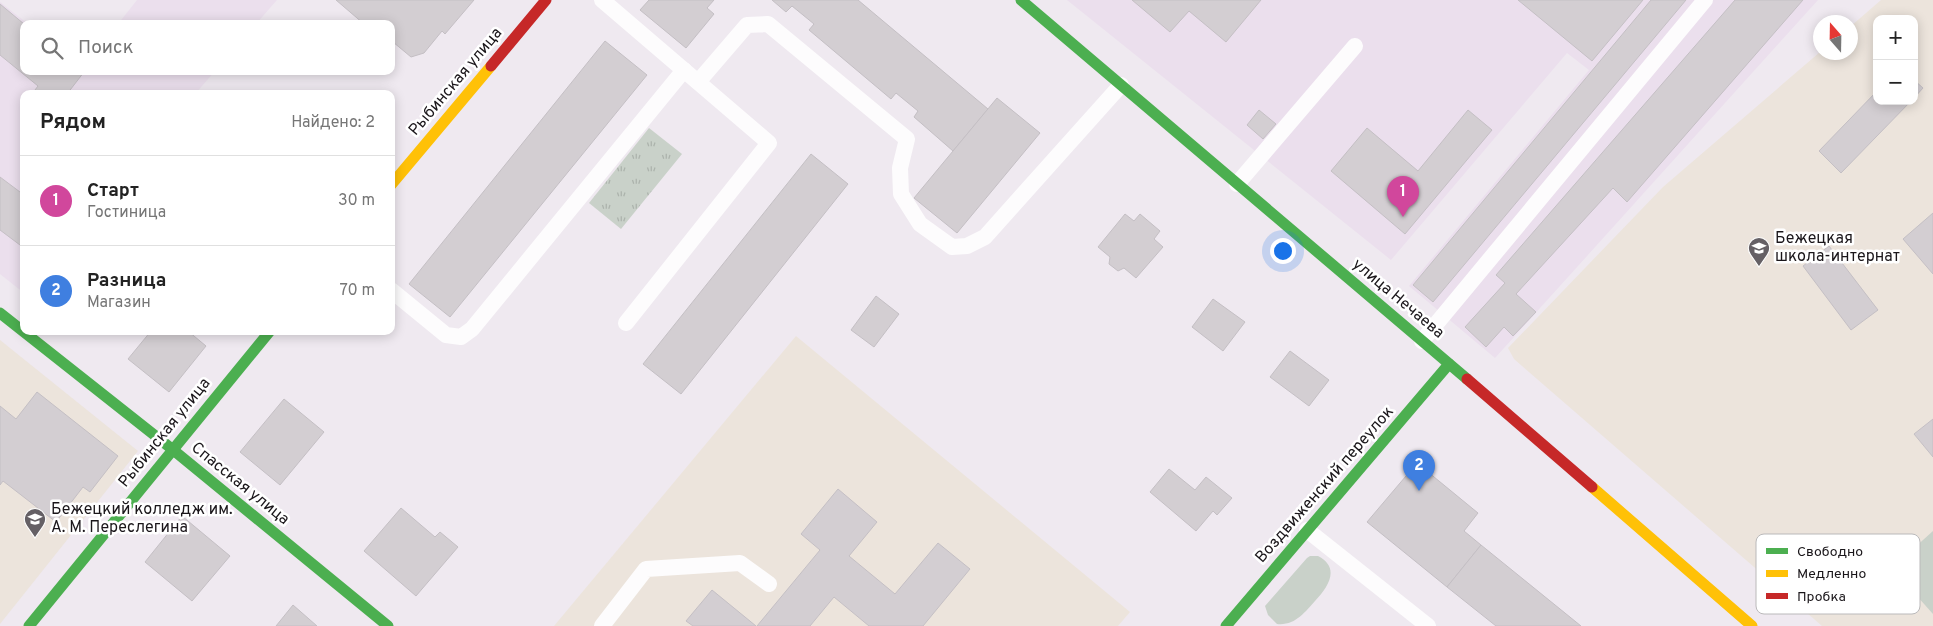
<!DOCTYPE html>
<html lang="ru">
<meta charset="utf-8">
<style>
:root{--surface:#fff;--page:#f2f2f2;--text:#222;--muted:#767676;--line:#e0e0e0;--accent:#656065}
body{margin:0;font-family:Overpass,sans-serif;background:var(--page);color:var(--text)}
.controls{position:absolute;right:15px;top:15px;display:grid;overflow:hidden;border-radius:10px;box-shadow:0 2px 12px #0003}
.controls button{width:45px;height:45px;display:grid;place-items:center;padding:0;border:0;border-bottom:1px solid var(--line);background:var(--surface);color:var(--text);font:25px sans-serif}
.compass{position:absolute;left:1813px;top:15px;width:45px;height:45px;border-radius:50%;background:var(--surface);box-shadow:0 2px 12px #0003;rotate:340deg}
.you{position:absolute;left:1282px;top:250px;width:18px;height:18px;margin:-12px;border:4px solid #fff;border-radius:50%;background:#1a73e8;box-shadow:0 0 0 8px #1a73e833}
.badge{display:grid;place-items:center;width:32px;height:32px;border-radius:50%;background:var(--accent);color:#fff;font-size:16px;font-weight:700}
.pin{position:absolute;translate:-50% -41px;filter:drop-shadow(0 1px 2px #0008)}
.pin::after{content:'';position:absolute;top:26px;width:18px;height:15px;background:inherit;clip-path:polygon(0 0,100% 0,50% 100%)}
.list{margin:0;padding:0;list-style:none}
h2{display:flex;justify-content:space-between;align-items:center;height:65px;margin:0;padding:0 20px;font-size:21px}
h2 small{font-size:16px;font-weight:400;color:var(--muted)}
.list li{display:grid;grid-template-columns:32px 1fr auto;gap:15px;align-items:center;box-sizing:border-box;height:90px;padding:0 20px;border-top:1px solid var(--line)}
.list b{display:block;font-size:19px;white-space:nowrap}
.list p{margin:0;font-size:16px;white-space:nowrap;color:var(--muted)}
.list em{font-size:16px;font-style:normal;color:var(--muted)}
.icon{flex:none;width:28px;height:28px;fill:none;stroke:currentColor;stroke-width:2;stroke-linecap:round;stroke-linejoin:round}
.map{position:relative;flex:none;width:1933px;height:626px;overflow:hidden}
.search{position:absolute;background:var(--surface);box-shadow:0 2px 12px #0003;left:20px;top:20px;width:375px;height:55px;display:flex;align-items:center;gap:12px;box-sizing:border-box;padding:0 18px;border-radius:10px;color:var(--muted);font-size:19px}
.panel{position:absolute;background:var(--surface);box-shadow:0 2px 12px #0003;left:20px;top:90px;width:375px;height:245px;border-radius:10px}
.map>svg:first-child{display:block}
.built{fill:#ebdfed}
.education{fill:#ece4dc;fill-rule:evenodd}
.green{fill:#c9d1c9}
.park{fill:url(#park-tufts)}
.building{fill:#d3ced2;stroke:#c4bfc4}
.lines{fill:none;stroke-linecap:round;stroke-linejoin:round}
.lane{stroke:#fdfcfd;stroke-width:16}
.fast{stroke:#4caf50;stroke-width:11}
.slow{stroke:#ffc107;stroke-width:11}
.jam{stroke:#c62828;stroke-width:11}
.labels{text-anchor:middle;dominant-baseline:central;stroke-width:5;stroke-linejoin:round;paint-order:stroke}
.street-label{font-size:16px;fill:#1a161a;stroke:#fff}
.poi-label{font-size:16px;fill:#1a161a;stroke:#fff;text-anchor:start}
.key{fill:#fff;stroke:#bab9ba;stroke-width:1}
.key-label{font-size:14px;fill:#1a161a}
</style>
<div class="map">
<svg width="1933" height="626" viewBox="0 0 1933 626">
<defs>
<pattern id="park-tufts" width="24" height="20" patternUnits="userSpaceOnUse" patternTransform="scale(1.25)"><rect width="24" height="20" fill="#c9d1c9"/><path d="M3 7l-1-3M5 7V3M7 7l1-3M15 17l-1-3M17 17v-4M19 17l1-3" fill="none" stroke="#acb3ac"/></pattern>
</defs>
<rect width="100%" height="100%" fill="#efe9f0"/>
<!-- built -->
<g class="built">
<path d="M137 0H277L256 24H118Z"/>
<path d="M1067 0H1818L1495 358 1409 286 1589 70 1567 53 1391 260Z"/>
<path d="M0 2 28 24H24V71H215L195 94H24V293L0 274Z"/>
</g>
<!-- education -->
<g class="education">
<path d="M1881 0H1933V626H1822L1514 359 1508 348 1663 187 1820 52H1850L1851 26ZM1877 19H1914V101H1877Z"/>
<path d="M796 336 1130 612 1118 626H554Z"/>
<path d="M0 340 138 451 0 624Z"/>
</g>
<!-- green -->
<g class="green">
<path d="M1933 531V614L1892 568Z"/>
<path d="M1310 556H1318C1341 568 1328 587 1315 601 1305 612 1295 626 1277 624L1268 615 1265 606 1307 558Z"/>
</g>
<!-- park -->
<path class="park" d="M649 128 682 154 621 229 589 203Z"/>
<!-- building -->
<g class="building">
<path d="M336 0H474L445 34 442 31 424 53 411 57 393 42 391 43V24H364Z"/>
<path d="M649 0H714L707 8 714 14 686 48 640 10Z"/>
<path d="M772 0H858L988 109 953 151 914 117 918 111 896 93 891 99 809 30 814 24 792 6 786 12Z"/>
<path d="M1132 0H1261L1226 42 1189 11 1170 32Z"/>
<path d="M1518 0H1643L1592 61Z"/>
<path d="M1651 0H1686L1433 302 1413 285Z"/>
<path d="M1735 0H1803L1627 202 1613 188 1516 294 1536 312 1513 336 1504 327 1486 347 1465 327 1505 283 1496 275Z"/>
<path d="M0 4 24 24V71L84 72 67 94H32L38 86 0 55Z"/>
<path d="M605 41 647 75 450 317 409 284Z"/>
<path d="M1914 80 1923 88 1914 98Z"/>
<path d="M1877 91V101H1911L1841 173 1819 151Z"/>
<path d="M997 98 1040 133 957 233 914 198Z"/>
<path d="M1259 110 1276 124 1263 139 1247 125Z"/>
<path d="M1468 110 1492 130 1405 234 1331 171 1367 128 1418 171Z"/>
<path d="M811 154 848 184 681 394 643 364Z"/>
<path d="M0 177 24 195V248L0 230Z"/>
<path d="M1933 213V274L1903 239Z"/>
<path d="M1125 214 1134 221 1140 214 1160 231 1154 239 1163 247 1136 278 1124 268 1118 271 1109 264 1110 257 1098 247Z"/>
<path d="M1829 246 1878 310 1851 330 1803 266Z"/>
<path d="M876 296 899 314 874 347 851 330Z"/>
<path d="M1213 299 1245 322 1223 351 1192 327Z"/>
<path d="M151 331H188L206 346 169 392 128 359Z"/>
<path d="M1290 351 1329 380 1309 406 1270 377Z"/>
<path d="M37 392 118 456 90 492 83 487 56 522 3 481 0 485V406L16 419Z"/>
<path d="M284 399 324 432 280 485 240 452Z"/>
<path d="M1933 419V457L1914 434Z"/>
<path d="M1417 463 1478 513 1464 531 1481 545 1447 587 1367 522Z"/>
<path d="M1169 469 1195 490 1206 477 1232 498 1217 515 1213 511 1196 531 1150 492Z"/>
<path d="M838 489 877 522 849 556 895 594 938 543 970 569 923 626H869L834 597 810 626H757L820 550 801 534Z"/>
<path d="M401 508 435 537 440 532 458 547 416 596 364 551Z"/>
<path d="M182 516 230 556 192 601 145 562Z"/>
<path d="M1481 545 1581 626H1496L1447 587Z"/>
<path d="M712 590 756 626H693L686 621Z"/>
<path d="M293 605 317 626H276Z"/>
</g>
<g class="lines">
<!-- lane -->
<g class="lane">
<path d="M602 0 769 143 626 323"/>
<path d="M698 82 747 25 768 24 907 139 900 168 901 194 920 224 952 247 967 246 985 237 1121 85"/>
<path d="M1237 184 1355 46"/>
<path d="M391 290 446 335 461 337 472 329 684 70"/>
<path d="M1422 341 1705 0"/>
<path d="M1307 530 1428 626"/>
<path d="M602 626 646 569 740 563 769 584"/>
</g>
<!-- fast -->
<g class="fast">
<path d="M1021 0 1467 379"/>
<path d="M0 313 172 449 388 626"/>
<path d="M29 626 270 331"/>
<path d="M1226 626 1449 364"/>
</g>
<!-- slow -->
<g class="slow">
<path d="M391 185 491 66"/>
<path d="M1592 487 1752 626"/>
</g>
<!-- jam -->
<g class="jam">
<path d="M491 66 546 0"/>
<path d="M1467 379 1592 487"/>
</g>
</g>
<!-- icons -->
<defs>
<g id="school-pin" transform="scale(1.125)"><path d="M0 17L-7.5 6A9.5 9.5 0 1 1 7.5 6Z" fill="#656065" stroke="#fff"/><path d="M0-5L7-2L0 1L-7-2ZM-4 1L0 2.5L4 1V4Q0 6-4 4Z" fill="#fff"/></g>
<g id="university-pin" transform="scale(1.125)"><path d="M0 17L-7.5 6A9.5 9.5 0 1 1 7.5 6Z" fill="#656065" stroke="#fff"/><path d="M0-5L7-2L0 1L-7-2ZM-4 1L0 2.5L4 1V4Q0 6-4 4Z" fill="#fff"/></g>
</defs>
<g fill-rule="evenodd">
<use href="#school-pin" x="1759" y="248"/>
<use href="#university-pin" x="35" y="519"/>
</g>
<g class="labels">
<!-- street labels -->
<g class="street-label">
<text transform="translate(456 82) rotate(-50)">Рыбинская улица</text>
<text transform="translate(1398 299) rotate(40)">улица Нечаева</text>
<text transform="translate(165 433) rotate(-51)">Рыбинская улица</text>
<text transform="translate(240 484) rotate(39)">Спасская улица</text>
<text transform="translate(1325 485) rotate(-49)">Воздвиженский переулок</text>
</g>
<!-- poi labels -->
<g class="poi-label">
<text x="1775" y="239">Бежецкая<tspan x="1775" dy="18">школа-интернат</tspan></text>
<text x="51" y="510">Бежецкий колледж им.<tspan x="51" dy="18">А. М. Переслегина</tspan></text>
</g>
</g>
<!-- legend -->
<rect x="1756" y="534" width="164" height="80" rx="8" class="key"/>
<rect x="1766" y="548" width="22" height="6" fill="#4caf50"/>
<rect x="1766" y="570" width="22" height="7" fill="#ffc107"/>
<rect x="1766" y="593" width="22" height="6" fill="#c62828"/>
<g class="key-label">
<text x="1797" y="556">Свободно</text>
<text x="1797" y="578">Медленно</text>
<text x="1797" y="601">Пробка</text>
</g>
</svg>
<div class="controls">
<button>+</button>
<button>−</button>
</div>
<svg class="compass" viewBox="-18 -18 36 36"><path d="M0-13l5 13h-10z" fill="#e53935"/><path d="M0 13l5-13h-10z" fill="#767676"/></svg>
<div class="you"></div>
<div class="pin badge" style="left:1403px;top:217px;background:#d1479c">1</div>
<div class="pin badge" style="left:1419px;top:491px;background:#3f7fe0">2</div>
<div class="search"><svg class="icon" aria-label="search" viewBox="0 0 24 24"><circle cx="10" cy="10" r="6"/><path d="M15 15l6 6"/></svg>Поиск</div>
<section class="panel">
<h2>Рядом<small>Найдено: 2</small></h2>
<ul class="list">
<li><span class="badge" style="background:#d1479c">1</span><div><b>Старт</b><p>Гостиница</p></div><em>30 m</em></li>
<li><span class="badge" style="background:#3f7fe0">2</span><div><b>Разница</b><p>Магазин</p></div><em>70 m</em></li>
</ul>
</section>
</div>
